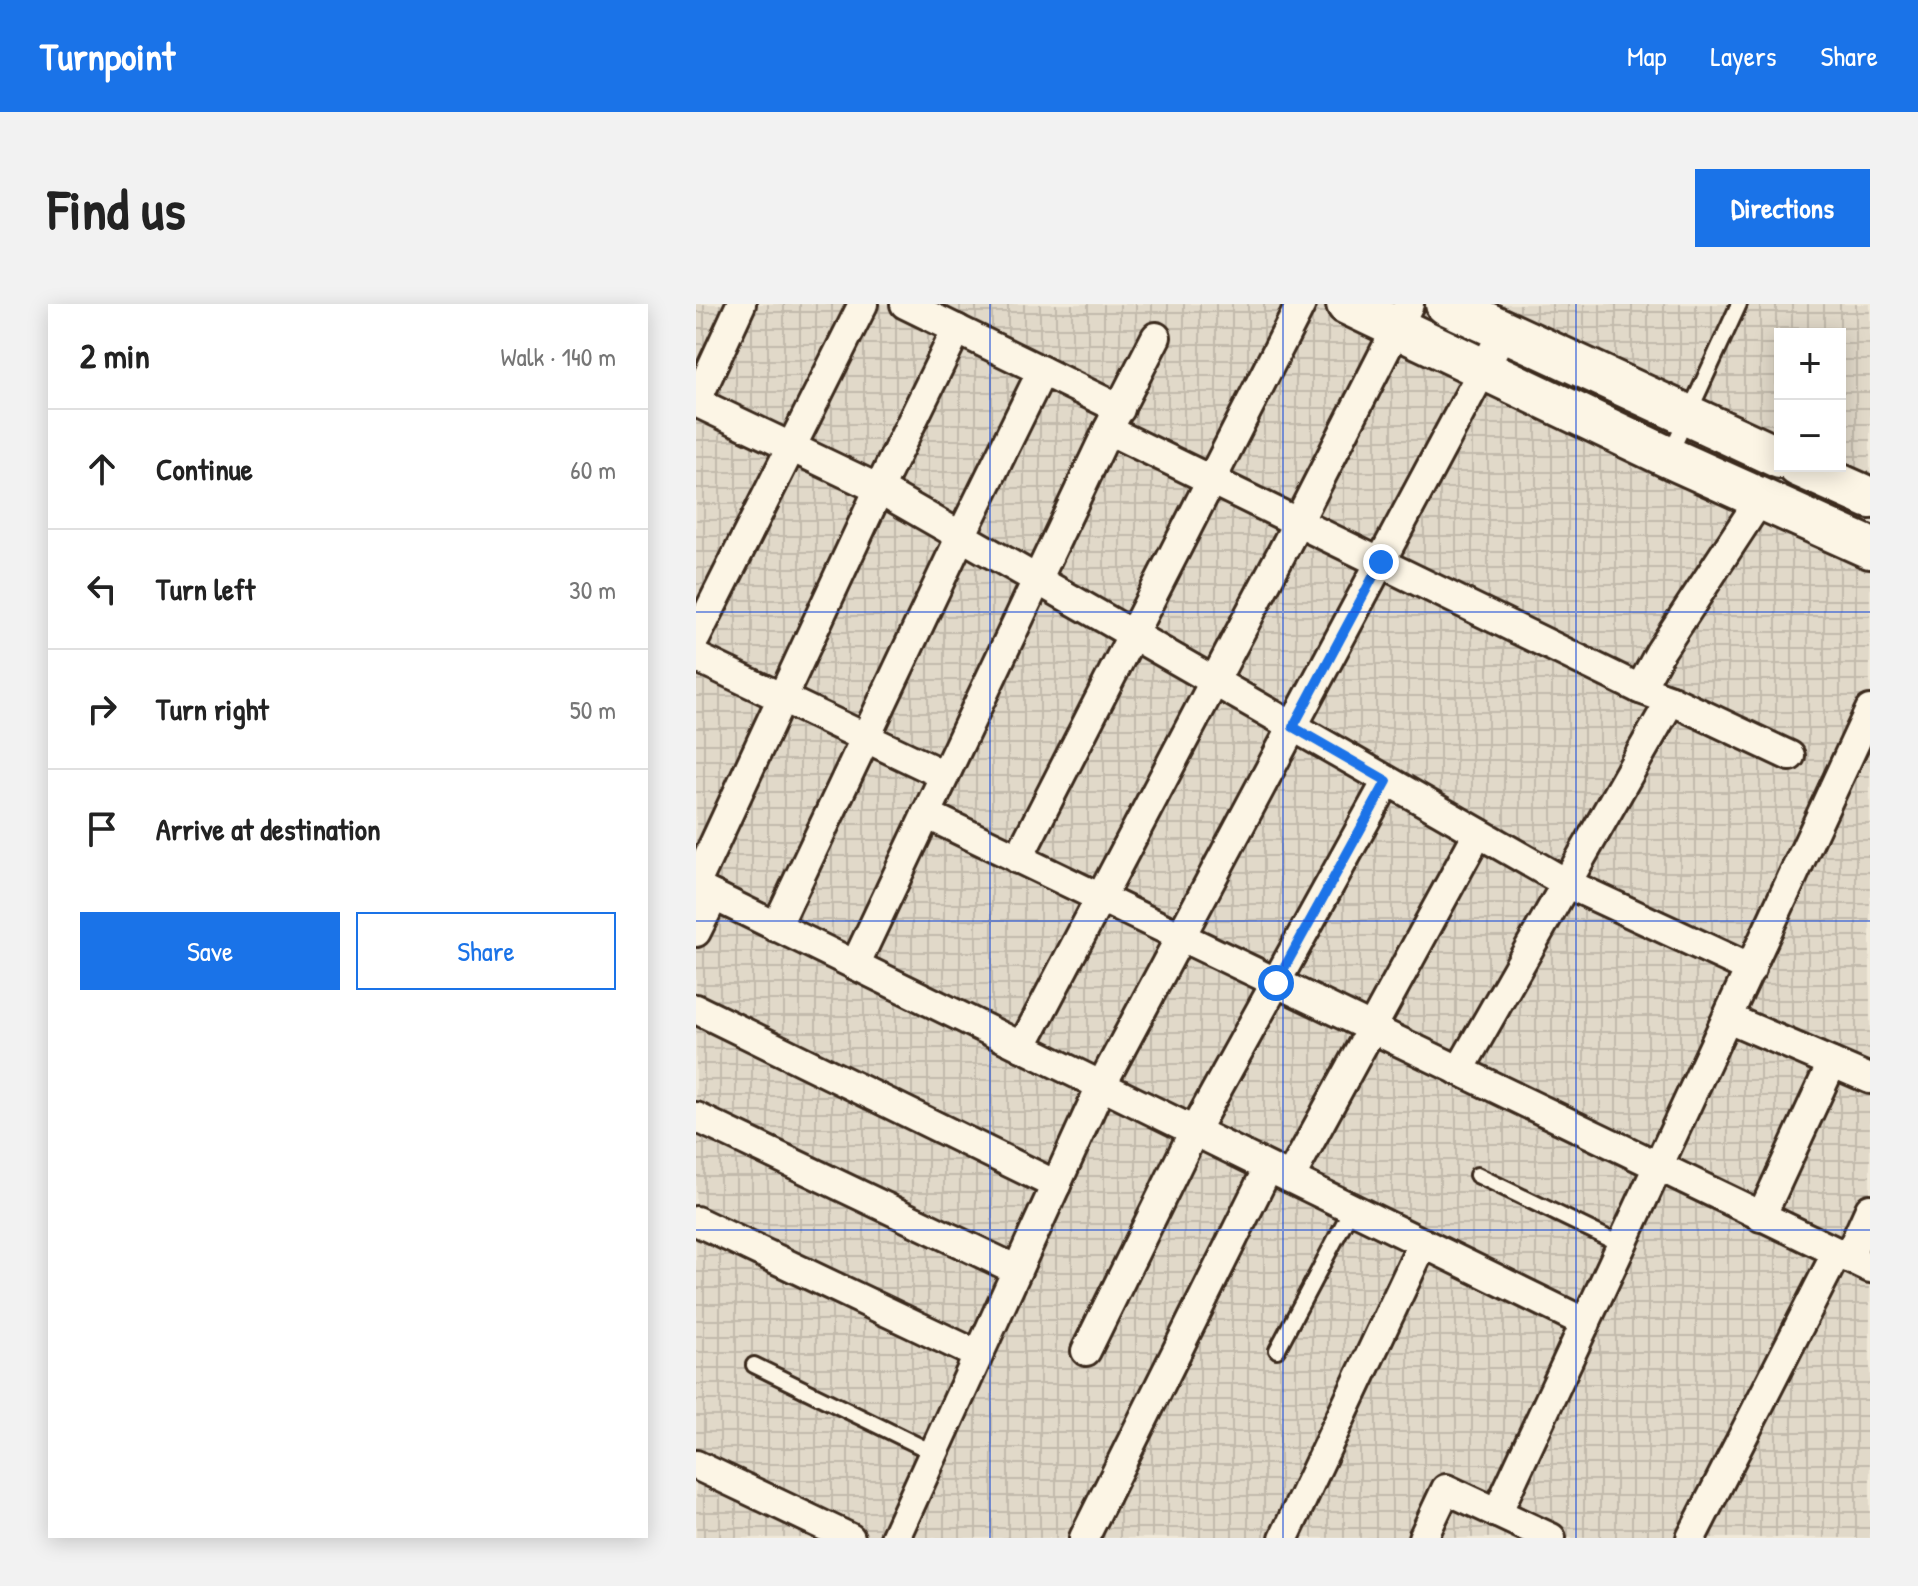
<!DOCTYPE html>
<meta charset="utf-8">
<style>
:root{--surface:#fff;--page:#f2f2f2;--text:#222;--muted:#767676;--line:#e0e0e0;--accent:#1a73e8}
body{margin:0;font-family:"Patrick Hand",sans-serif;background:var(--page);color:var(--text)}
.controls{position:absolute;right:24px;top:24px;display:grid;overflow:hidden;border-radius:0px;box-shadow:0 4px 20px #0003}
.controls button{width:72px;height:72px;display:grid;place-items:center;padding:0;border:0;border-bottom:2px solid var(--line);background:var(--surface);color:var(--text);font:40px sans-serif}
.stop{position:absolute;width:24px;height:24px;margin:-18px;border:6px solid #1a73e8;border-radius:50%;background:#fff}
.stop.end{background:#1a73e8;border-color:#fff;box-shadow:0 2px 8px #0008}
.list{margin:0;padding:0;list-style:none}
h2{display:flex;justify-content:space-between;align-items:center;height:104px;margin:0;padding:0 32px;font-size:34px}
h2 small{font-size:26px;font-weight:400;color:var(--muted)}
.list li{display:grid;grid-template-columns:52px 1fr auto;gap:24px;align-items:center;box-sizing:border-box;height:120px;padding:0 32px;border-top:2px solid var(--line)}
.list b{display:block;font-size:30px;white-space:nowrap}
.list em{font-size:26px;font-style:normal;color:var(--muted)}
.actions{display:flex;gap:16px;padding:24px 32px}
.actions a{flex:1;padding:18px 0;border:2px solid var(--accent);border-radius:0px;text-align:center;font-size:28px;color:var(--accent)}
.actions .main{background:var(--accent);color:#fff}
.icon{flex:none;width:44px;height:44px;fill:none;stroke:currentColor;stroke-width:2;stroke-linecap:round;stroke-linejoin:round}
.map{position:relative;flex:none;width:1174px;height:1234px;overflow:hidden;border-radius:0px}
header{display:flex;align-items:center;gap:48px;box-sizing:border-box;height:112px;padding:0 40px;background:var(--accent);color:#fff}
header strong{font-size:38px}
nav{display:flex;gap:44px;margin-inline-start:auto;font-size:28px}
.intro{display:flex;align-items:center;justify-content:space-between;box-sizing:border-box;height:192px;padding:0 48px}
h1{margin:0;font-size:56px}
.button{padding:20px 36px;border-radius:0px;background:var(--accent);color:#fff;font-size:28px;font-weight:700}
main{display:flex;gap:48px;padding:0 48px}
aside{flex:1;background:var(--surface);border-radius:0px;box-shadow:0 4px 20px #0003}
.map>svg:first-child{display:block}
.industrial{fill:url(#industrial-grid);fill-rule:evenodd}
.lines{fill:none;stroke-linecap:round;stroke-linejoin:round}
.service-casing{stroke:#3b2a1e;stroke-width:20}
.minor-casing{stroke:#3b2a1e;stroke-width:34}
.secondary-casing{stroke:#3b2a1e;stroke-width:46}
.service{stroke:#fcf5e5;stroke-width:14}
.minor{stroke:#fcf5e5;stroke-width:28}
.secondary{stroke:#fcf5e5;stroke-width:40}
.route{stroke:#1a73e8;stroke-width:10}
.grid{fill:none;stroke:#1d4ed8;stroke-width:2;stroke-opacity:0.55}
</style>
<header>
<strong>Turnpoint</strong>
<nav><a>Map</a><a>Layers</a><a>Share</a></nav>
</header>
<div class="intro"><h1>Find us</h1><a class="button">Directions</a></div>
<main>
<aside>
<h2>2 min<small>Walk · 140 m</small></h2>
<ul class="list">
<li><svg class="icon" aria-label="ahead" viewBox="0 0 24 24"><path d="M12 20V5M6 11l6-6 6 6"/></svg><div><b>Continue</b></div><em>60 m</em></li>
<li><svg class="icon" aria-label="left" viewBox="0 0 24 24"><path d="M17 20v-9H6M10 6l-5 5 5 5"/></svg><div><b>Turn left</b></div><em>30 m</em></li>
<li><svg class="icon" aria-label="right" viewBox="0 0 24 24"><path d="M7 20v-9h11M14 6l5 5-5 5"/></svg><div><b>Turn right</b></div><em>50 m</em></li>
<li><svg class="icon" aria-label="arrive" viewBox="0 0 24 24"><path d="M6 21V4h12l-3 4 3 4H6"/></svg><div><b>Arrive at destination</b></div></li>
</ul>
<div class="actions"><a class="main">Save</a><a>Share</a></div>
</aside>
<div class="map">
<svg width="1174" height="1234" viewBox="0 0 1174 1234">
<defs>
<pattern id="industrial-grid" width="8" height="8" patternUnits="userSpaceOnUse" patternTransform="scale(2)"><rect width="8" height="8" fill="#e1d9c9"/><path d="M0 4h8M4 0v8" fill="none" stroke="#c2baac"/></pattern>
</defs>
<rect width="100%" height="100%" fill="#f0e9d9"/>
<filter id="ink" filterUnits="userSpaceOnUse"><feTurbulence type="fractalNoise" baseFrequency=".0125" numOctaves="2"/><feDisplacementMap in="SourceGraphic" scale="16" xChannelSelector="R" yChannelSelector="G"/><feConvolveMatrix kernelMatrix="1 2 1 2 8 2 1 2 1" color-interpolation-filters="sRGB"/></filter>
<g filter="url(#ink)">
<!-- industrial -->
<path class="industrial" d="M0 0H1174V1234H0ZM1084 30H1144V162H1084Z"/>
<g class="lines">
<!-- service casing -->
<g class="service-casing">
<g id="service">
<path d="M973 152 1043 0"/>
<path d="M781 871 926 941"/>
<path d="M581 1046 656 904"/>
<path d="M58 1061 238 1149"/>
</g>
</g>
<!-- minor casing -->
<g class="minor-casing">
<g id="minor">
<path d="M209 0 424 105"/>
<path d="M0 98 183 185 870 579 1055 665"/>
<path d="M0 98 45 0"/>
<path d="M412 126 944 385 975 396 1094 452"/>
<path d="M0 333 167 0"/>
<path d="M0 353 248 471"/>
<path d="M944 385 964 348 1065 194"/>
<path d="M230 510 1174 964"/>
<path d="M322 555 605 0"/>
<path d="M0 579 183 185 261 25"/>
<path d="M0 583 890 1019"/>
<path d="M80 623 265 232 346 67"/>
<path d="M0 628 18 592"/>
<path d="M159 661 412 126 460 33"/>
<path d="M0 705 360 881"/>
<path d="M1032 714 1174 775"/>
<path d="M326 743 602 218 713 0"/>
<path d="M763 767 975 396"/>
<path d="M0 813 321 966"/>
<path d="M594 874 782 529"/>
<path d="M1065 913 1136 759"/>
<path d="M0 917 282 1051"/>
<path d="M1152 954 1174 905"/>
<path d="M390 1047 498 827 691 477"/>
<path d="M0 1161 154 1234"/>
<path d="M801 1209 1174 406"/>
<path d="M199 1234 405 782 807 28"/>
<path d="M388 1234 572 864"/>
<path d="M588 1234 727 939"/>
<path d="M727 1234 750 1185 855 1234"/>
<path d="M995 1234 1141 948"/>
</g>
</g>
<!-- secondary casing -->
<g class="secondary-casing">
<g id="secondary">
<path d="M651 0 972 153 1174 244"/>
<path d="M750 0 1084 154"/>
<path d="M1102 162 1174 194"/>
</g>
</g>
<!-- service -->
<use href="#service" class="service"/>
<!-- minor -->
<use href="#minor" class="minor"/>
<!-- secondary -->
<use href="#secondary" class="secondary"/>
</g>
</g>
<g class="lines" filter="url(#ink)">
<!-- route -->
<path class="route" d="M580 679 691 477 597 423 685 258"/>
</g>
<!-- grid -->
<path class="grid" d="M294 0V1234M587 0V1234M880 0V1234M0 308H1174M0 617H1174M0 926H1174"/>
</svg>
<div class="controls">
<button>+</button>
<button>−</button>
</div>
<div class="stop" style="left:580px;top:679px"></div>
<div class="stop end" style="left:685px;top:258px"></div>
</div>
</main>
